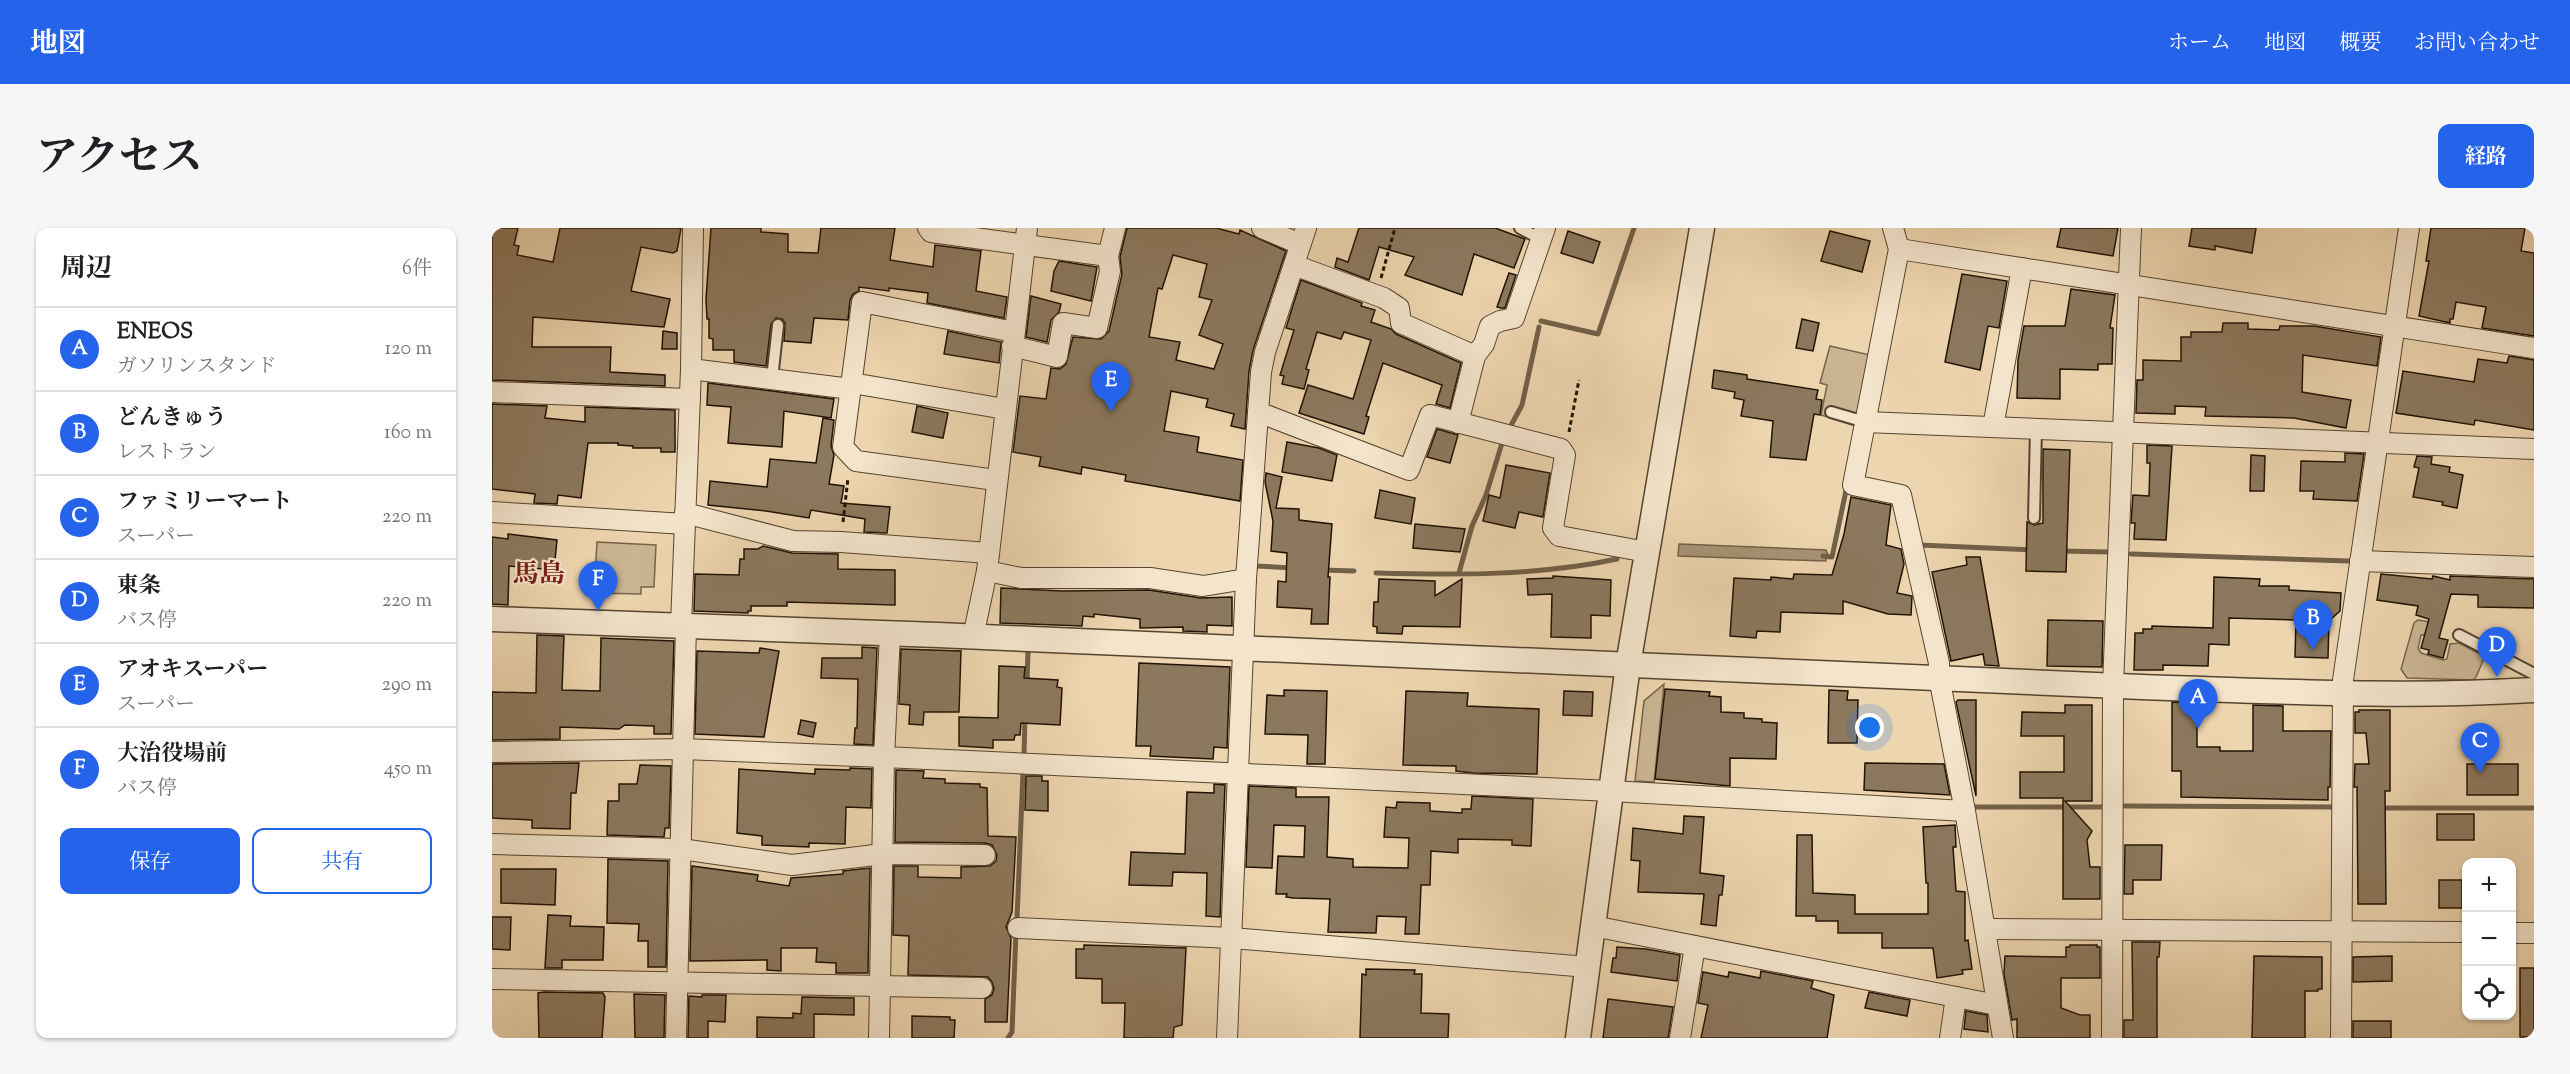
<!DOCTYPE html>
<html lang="ja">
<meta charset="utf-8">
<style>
:root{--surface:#fff;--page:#f6f6f6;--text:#202124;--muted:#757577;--line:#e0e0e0;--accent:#2563eb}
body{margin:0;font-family:"Sorts Mill Goudy","Noto Serif JP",serif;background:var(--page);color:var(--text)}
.controls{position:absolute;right:18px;bottom:18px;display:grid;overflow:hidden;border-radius:12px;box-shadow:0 2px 4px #0004}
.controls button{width:54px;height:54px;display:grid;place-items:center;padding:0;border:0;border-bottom:2px solid var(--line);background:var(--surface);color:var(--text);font:30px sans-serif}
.you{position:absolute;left:1378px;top:500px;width:21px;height:21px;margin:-15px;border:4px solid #fff;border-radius:50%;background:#1a73e8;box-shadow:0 0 0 9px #1a73e833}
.badge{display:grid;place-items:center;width:39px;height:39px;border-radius:50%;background:var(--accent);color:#fff;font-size:20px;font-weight:700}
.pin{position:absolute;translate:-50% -50px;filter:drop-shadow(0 2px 3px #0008)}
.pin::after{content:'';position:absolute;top:32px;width:21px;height:18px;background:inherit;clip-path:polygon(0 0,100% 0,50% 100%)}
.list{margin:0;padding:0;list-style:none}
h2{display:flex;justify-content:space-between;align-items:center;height:78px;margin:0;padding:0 24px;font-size:26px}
h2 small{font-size:20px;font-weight:400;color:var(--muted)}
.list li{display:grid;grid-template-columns:39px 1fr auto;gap:18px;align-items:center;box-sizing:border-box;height:84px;padding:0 24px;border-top:2px solid var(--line)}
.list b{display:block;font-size:22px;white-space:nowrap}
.list p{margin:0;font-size:20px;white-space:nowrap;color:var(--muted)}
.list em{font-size:20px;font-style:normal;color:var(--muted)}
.actions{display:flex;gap:12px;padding:18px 24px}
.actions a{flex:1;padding:14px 0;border:2px solid var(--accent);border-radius:12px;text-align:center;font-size:21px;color:var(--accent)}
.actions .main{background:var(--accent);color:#fff}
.icon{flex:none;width:33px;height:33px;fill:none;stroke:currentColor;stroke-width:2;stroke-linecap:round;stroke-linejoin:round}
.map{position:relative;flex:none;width:2042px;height:810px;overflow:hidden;border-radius:12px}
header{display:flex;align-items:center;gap:36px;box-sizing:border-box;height:84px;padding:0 30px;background:var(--accent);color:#fff}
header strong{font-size:28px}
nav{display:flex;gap:33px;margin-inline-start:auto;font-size:21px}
.intro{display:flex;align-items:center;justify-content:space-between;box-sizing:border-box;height:144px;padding:0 36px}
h1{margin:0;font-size:42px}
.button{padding:15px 27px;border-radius:12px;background:var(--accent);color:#fff;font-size:21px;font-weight:700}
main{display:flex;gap:36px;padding:0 36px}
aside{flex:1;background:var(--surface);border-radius:12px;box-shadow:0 2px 4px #0004}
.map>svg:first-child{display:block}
.green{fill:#cab492;stroke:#76644c;stroke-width:1.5}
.water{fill:#a89375;stroke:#726048;stroke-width:1.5}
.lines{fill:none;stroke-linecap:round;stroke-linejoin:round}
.stream{stroke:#726048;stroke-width:5}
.building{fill:#8c785d;stroke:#221305;stroke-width:1.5;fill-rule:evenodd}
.service-casing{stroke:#554430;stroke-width:14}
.minor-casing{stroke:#554430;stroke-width:22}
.tertiary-casing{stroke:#554430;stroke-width:27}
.path{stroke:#221305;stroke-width:3;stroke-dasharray:4.5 3;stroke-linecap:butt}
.service{stroke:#f3e4cb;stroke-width:10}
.minor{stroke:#f3e4cb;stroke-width:20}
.tertiary{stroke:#f3e4cb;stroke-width:24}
.labels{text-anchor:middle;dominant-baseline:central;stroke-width:4.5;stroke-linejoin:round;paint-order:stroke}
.quarter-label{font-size:26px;font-weight:bold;fill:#7a1f14;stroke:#f3e4cb}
</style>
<header>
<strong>地図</strong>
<nav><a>ホーム</a><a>地図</a><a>概要</a><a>お問い合わせ</a></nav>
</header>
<div class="intro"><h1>アクセス</h1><a class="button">経路</a></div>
<main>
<aside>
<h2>周辺<small>6件</small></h2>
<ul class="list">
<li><span class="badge">A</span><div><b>ENEOS</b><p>ガソリンスタンド</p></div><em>120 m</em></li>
<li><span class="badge">B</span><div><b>どんきゅう</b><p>レストラン</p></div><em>160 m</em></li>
<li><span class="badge">C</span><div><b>ファミリーマート</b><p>スーパー</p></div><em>220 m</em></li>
<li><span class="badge">D</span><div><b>東条</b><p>バス停</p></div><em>220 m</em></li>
<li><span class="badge">E</span><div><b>アオキスーパー</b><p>スーパー</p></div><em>290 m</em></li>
<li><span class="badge">F</span><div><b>大治役場前</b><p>バス停</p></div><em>450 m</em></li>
</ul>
<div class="actions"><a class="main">保存</a><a>共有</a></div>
</aside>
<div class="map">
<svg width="2042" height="810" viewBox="0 0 2042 810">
<rect width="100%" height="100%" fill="#edd5af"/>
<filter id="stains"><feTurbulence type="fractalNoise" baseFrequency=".00333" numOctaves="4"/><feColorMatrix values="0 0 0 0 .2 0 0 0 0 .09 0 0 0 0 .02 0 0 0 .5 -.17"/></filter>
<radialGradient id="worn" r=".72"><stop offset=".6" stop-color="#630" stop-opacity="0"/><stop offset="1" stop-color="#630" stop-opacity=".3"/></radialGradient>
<!-- green -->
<g class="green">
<path d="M1338 118 1378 127 1364 198 1329 187 1335 157 1328 155Z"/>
<path d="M105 314 164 317 162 359H149V366L102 365Z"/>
<path d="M1926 392 1938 394V406L1929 407 1926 420 1929 425 1951 432 1955 431 1958 416 1967 415 1990 427 1992 430 1984 449 1981 452 1915 450 1909 441 1922 395Z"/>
<path d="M1172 456 1162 554 1143 553 1152 473Z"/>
</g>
<!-- water -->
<path class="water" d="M1187 316 1334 322 1337 329 1334 330V333L1186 328Z"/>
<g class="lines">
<!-- stream -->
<g class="stream">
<path d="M1049 93 1106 106 1142 0"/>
<path d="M1016 203 1030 177 1047 99"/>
<path d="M1427 317 1542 322"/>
<path d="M1569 323 1617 324"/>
<path d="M1639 326 1857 333"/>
<path d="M1331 328 1340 329 1355 258"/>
<path d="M764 338 801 340"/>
<path d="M831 342 862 343"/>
<path d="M884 345C964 347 1046 348 1125 331"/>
<path d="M967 345 980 298 994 267 1011 212"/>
<path d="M535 456 536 424"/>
<path d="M533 489 532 527 535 528"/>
<path d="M1633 578 1843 579"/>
<path d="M1478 579H1613"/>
<path d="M1886 580H2042"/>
<path d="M525 691 531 544"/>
<path d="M516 810 520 804 524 704"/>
</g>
</g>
<!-- building -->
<g class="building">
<path d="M0 0H26L22 17 27 18 25 27 61 34 68 0H189L185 23 181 25 149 19 139 63 178 71 172 99 41 89 40 119H119L118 144 173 147V158L0 152Z"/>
<path d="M219 0H269V4L296 6V24L326 25 329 0H403L398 32 441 39 443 17 489 23 484 63 515 69 512 90 435 75 436 65 397 60V63L367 59V63L361 66 358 72 356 92 322 90 319 115 292 113 293 95 290 91 284 90 279 96 274 138 242 134V122H221V111L217 110V91H215L214 71Z"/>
<path d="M635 0H724L747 6 748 2 794 23 761 122 757 143 753 201 739 198 742 186 714 179 716 171 679 163 672 203 707 209 705 224 751 232 748 273 633 253 634 247 590 239 589 246 547 238 549 229 521 224 528 168 554 171 559 140 568 141 574 136 581 109 609 111 617 103 630 46 628 29ZM681 27 715 36 707 69 720 72 707 107 731 116 722 141 684 132 688 114 657 109 666 60 670 61Z"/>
<path d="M867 0H1003L1033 11 1022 40 982 26 970 67 913 47 922 29 887 19 877 52 843 39 845 30 856 34Z"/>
<path d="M1569 0H1626L1621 28 1565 19Z"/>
<path d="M1700 0H1764L1760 25 1723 18V22L1697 18Z"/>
<path d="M1939 0H2033L2029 23 2042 25V108L1990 100 1994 79 1964 74 1961 91H1958V95L1927 88 1937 33H1934Z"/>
<path d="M1076 3 1108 14 1101 35 1069 25Z"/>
<path d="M1338 3 1378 13 1370 44 1329 33Z"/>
<path d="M567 33 605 39 599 73 559 63 562 43Z"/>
<path d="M1017 45 1024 47 1013 80H1009L1005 79Z"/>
<path d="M1470 46 1515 53 1507 100 1496 98 1488 142 1453 134Z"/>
<path d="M809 52 870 75 869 78 883 82 879 94 899 101 904 106 969 135 958 180 944 176 950 157 891 135 874 188 877 189 872 206 807 185 816 157 861 171 879 112 852 104 849 111 825 104 814 141 817 142 812 161 790 156 792 148 788 147 802 102 794 100Z"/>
<path d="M1579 61 1623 67 1618 100H1621L1620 136H1606V142L1568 141V171L1525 170 1526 132 1532 98H1573Z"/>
<path d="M539 68 569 76 567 84 559 92 555 114 534 109Z"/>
<path d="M1310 91 1327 95 1321 123 1304 120Z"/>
<path d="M1731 95H1756V101L1787 102 1788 98H1822L1889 109 1885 138 1811 127 1810 164 1859 172 1854 200 1802 190 1713 188 1714 179 1683 178V186L1644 185 1645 152H1651V132L1689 133V109H1699V104H1730Z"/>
<path d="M171 103 185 105V121H170Z"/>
<path d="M456 103 509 114 507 135 452 126Z"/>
<path d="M2017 128 2042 132V202L1983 192 1982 197 1904 185 1911 143 1982 154 1986 131 2015 135Z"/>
<path d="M1222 142 1255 147V151L1326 162 1324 171 1330 172 1328 187 1322 186 1314 232 1278 229 1281 193 1249 188 1252 172 1242 170 1243 164 1220 160Z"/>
<path d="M216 155 342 171 339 190 292 183 290 219 236 215 239 179 215 177Z"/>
<path d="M0 176 55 178 53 190 93 194V179L183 182V224H169V220H141V218L126 217V215H96L89 270 66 267 65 276 42 275 43 266 0 261Z"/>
<path d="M425 178 456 185 451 210 420 204Z"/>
<path d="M331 190 342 192 339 218 342 227 337 256 352 258 349 275 398 279 395 305 372 304 373 291 319 282 317 290 274 283 216 277 218 253 275 259 278 231 324 235Z"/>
<path d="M945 201 966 207 958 235 935 229Z"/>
<path d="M795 214 827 220 845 227 840 253 790 244Z"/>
<path d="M1655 217 1680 218 1674 312 1642 311 1643 295H1639L1641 267 1657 268 1658 235H1655Z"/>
<path d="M1551 221 1578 222 1574 344 1534 343 1535 294 1542 297 1551 295Z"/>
<path d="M1853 225 1872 226 1865 273 1821 271 1822 263H1808L1809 233 1853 234Z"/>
<path d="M1759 227 1773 228 1772 263H1758Z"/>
<path d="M1925 228 1940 229 1939 236 1958 239 1957 244 1971 247 1965 280 1950 277 1951 274 1921 269 1927 240 1922 239Z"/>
<path d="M1014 237 1058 245 1051 289 1027 284 1023 300 991 293 997 267 1008 270Z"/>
<path d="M774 245 790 249 784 280 807 281V292L840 296 836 349H838L836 396H819L820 381 785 379 786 353 794 354 795 325 779 323 781 293 773 254Z"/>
<path d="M888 262 923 270 919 296 883 290Z"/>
<path d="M1359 269 1399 277 1394 317 1409 321 1412 336 1405 365 1420 368 1419 387 1396 386 1351 373V386L1289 384 1288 404 1265 403 1264 410 1238 408 1242 350 1279 352V349L1301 351 1302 346 1340 347 1352 306Z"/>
<path d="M923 296 973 301 968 324 921 320Z"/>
<path d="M16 306 65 312 62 342 17 338 16 377 0 376V309L16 311Z"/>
<path d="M271 318 300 325 346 326V341L403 342V377L295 374V378H259V383H256V385L202 383 203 346 247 347 248 331H252V321H266Z"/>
<path d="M1474 329H1488L1507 438 1493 437 1491 426 1459 433 1440 344 1475 337Z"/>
<path d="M1889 346 1940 351 1941 348 1958 352V348L2042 351V380L1986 379V367L1959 366 1947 410 1956 412 1951 430 1936 426 1937 422 1929 420 1937 391 1924 387 1926 378 1885 372Z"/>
<path d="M1061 348 1119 352 1118 388 1099 387V410L1059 409 1060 366 1036 367 1035 351 1061 350Z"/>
<path d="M1722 349 1768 351 1767 358H1797V362L1849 365 1848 383 1837 393 1836 430 1803 429 1804 392 1737 390V417L1717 416 1716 438 1671 437V442H1642L1643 405H1651V401H1660V398L1721 400Z"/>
<path d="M887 351 943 353V368L970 351 968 399 911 398 910 406 885 405V399L881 398 882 374H886Z"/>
<path d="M509 360 570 363 657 362 709 370 740 369V398L715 397V404L691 403V399L648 400V391L602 386V389L591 388 590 398 508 395Z"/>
<path d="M1556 392 1611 393 1610 439 1555 438Z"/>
<path d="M45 407 72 408 70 462 108 463 109 410 182 413 179 506H162V498L133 497 127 501 68 499V511L0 512V464L44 465Z"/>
<path d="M370 419 385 420 381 517 362 516 363 500H365L366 451 329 450 330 430H370Z"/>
<path d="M268 420 287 423 272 509 203 506 205 423 267 425Z"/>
<path d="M409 421 469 423 467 484H432L431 497 417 496 418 477 407 476Z"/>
<path d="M647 435 738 439 735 520 722 519 721 531 658 528 659 518H644Z"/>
<path d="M507 438 533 439 532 450 566 452 565 459 570 460 568 497 529 495 528 507H523L522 512H501V520L467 518V489L506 490Z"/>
<path d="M1173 461 1218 464 1217 468 1229 469V484L1252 485V490L1270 491V494L1285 495 1284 531 1238 530V558L1163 551Z"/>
<path d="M792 462 835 463 833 536H815L816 507 773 506 775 467 792 468Z"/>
<path d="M1337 462 1356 463 1355 472H1366L1365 515H1336Z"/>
<path d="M914 463 976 465 975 478 1047 481 1045 546 981 545 964 543V538L911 537Z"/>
<path d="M1072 463 1101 464 1100 488 1071 487Z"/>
<path d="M1466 472H1484V568L1464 474Z"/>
<path d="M1680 474 1705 475V519H1728V523H1761V477L1791 478V503H1839L1838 559H1836V572L1689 569V543H1680Z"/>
<path d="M1573 477H1600V573H1573L1600 603 1595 612 1598 639H1608V671H1571V570H1528V544H1572V508H1529L1530 484 1573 485Z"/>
<path d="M1867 482H1898V563H1893L1894 676H1866L1865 559H1862L1863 536H1877L1874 505H1863V484H1867Z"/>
<path d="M309 492 324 495 321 509 306 506Z"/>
<path d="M87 535 84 565H79L78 601 40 600V592L0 590V536Z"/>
<path d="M1373 535 1452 536 1458 567 1372 562Z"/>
<rect x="1975" y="536" width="51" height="31"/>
<path d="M148 537 179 538 177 600H173L172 609 115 607 116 573H127V556H145Z"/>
<path d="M358 540 380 541 379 580 354 579 353 616 317 615V619L270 617V608L245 605 247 541 323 546V541L358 542Z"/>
<path d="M404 542 432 543 431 550 453 551V555L488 556V559L495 560 496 608 524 609 520 684 514 699 519 710 515 794H493V771L500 767 502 761 500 754 496 749 416 747 417 708 401 707 402 638H426V649L469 650V639L498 638 504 633 505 627 500 617 493 615 403 614Z"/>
<path d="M534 548H550V553H556V583L533 582Z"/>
<path d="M722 556 733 557 728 689 714 688 715 645 681 644 680 658 637 657 639 624 693 626 695 564 722 565Z"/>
<path d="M757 558 804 560V569H837L835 629 861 631V639L916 640 917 610 892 609 894 579 904 580 905 574 938 575V583L970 585V581H979L980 568 1041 571 1039 618 1020 617V612L966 611V625L939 623 938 657H929L927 706H913L914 689 885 688 884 705 836 704 838 671 801 670 794 669 795 666H784L786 628 812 629 813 598 782 597 780 640 754 639Z"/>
<rect x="1945" y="586" width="37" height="26"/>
<path d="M1192 588 1212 589 1208 645 1232 648 1230 667H1227L1224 698 1209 696 1212 666 1146 664 1148 633 1139 632 1141 600 1191 606Z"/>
<path d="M1463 597 1464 619H1461L1464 663 1473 664V713L1476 712 1480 741 1470 742 1471 746 1445 750 1441 720H1390V705H1346V693H1324V688H1304L1305 607H1320L1321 665 1363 667V686H1436V655H1434L1431 599Z"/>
<path d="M1633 617H1670L1669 652H1641V666H1632Z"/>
<path d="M116 631 176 633 174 739H156V713H146L147 696 115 695Z"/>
<path d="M200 638 266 647 265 653 297 658 299 650 351 646V643L378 640 376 745H344V735L324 734 325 720H289V743L275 742V732L198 733Z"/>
<path d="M9 641H64L63 677 9 675Z"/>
<rect x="1947" y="652" width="23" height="28"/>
<path d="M56 687 79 688 78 698 112 699 111 732H70V740H53Z"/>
<path d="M0 689H19L18 722 0 721Z"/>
<path d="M1640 714H1668L1667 729H1665V810H1632V792H1641Z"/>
<path d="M592 717 694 720 690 797 682 799 681 810H632L633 775H610V751L584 750V721H592Z"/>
<path d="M1578 717H1605V719H1608V750H1569V780L1588 787H1598V810H1525V791L1520 792 1512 746 1513 728 1574 729V719H1578Z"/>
<path d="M1125 719 1154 721 1188 727 1185 753 1119 744 1121 730H1124Z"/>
<path d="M1762 728 1830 729V761H1826V763H1813V810H1760Z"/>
<path d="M1900 728V753L1861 754V729Z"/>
<rect x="2028" y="740" width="14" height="69"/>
<path d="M874 741 923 742 922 746H930L929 785 957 786 956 810H868L870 746 874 747Z"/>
<path d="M1269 743 1321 753 1319 760 1342 767 1335 810H1209L1216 777 1206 775 1211 744 1236 749 1237 744 1268 750Z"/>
<path d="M52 764 111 765 113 769 110 810H47L46 765Z"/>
<path d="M1377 764 1418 772 1415 788 1373 780Z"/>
<path d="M142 766 173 767 172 810H143Z"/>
<path d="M210 767H234L233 794 216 793V810H196L197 768 210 769Z"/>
<path d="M310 769 362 770V787L322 786V810H265V789L301 790V785L309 786Z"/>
<path d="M1116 771 1181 779 1176 810H1111Z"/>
<path d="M1474 783 1495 787 1496 804 1472 801Z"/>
<path d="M420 788 458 789V792H463L462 810H420Z"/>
<rect x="1861" y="793" width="38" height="17"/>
</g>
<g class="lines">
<!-- service casing -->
<g class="service-casing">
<g id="service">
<path d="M1028 0 1049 11"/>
<path d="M280 151 286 97"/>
<path d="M1339 184 1373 194"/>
<path d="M1542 290 1544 200"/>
<path d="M1967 407 2042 446"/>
</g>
</g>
<!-- minor casing -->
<g class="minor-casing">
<g id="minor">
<path d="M436 0 439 4 616 28 623 0"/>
<path d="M770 0 808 16"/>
<path d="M1401 0 1407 21 1361 257 1409 267 1447 435V449L1473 583 1511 810"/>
<path d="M1407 21 2042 120"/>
<path d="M802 37 892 70 907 80 909 95 983 128"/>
<path d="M520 118 565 129 571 95 605 100 618 43 616 28"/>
<path d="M199 141 359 161"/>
<path d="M360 155 513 181"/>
<path d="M0 164 198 171"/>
<path d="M766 184 917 242 938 187 1069 221 1073 227 1061 300 1067 308 1155 324"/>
<path d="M1373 194 2042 221"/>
<path d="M966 195 983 128 992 116 998 98 1008 93 1022 90 1053 0"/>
<path d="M1501 199 1530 40"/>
<path d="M504 252 364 233 351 219 370 74 522 104"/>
<path d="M0 284 193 296"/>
<path d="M193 285 301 313 349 314 497 325"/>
<path d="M1868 333 2042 339"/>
<path d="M495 343 529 350H658L711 358 754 351"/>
<path d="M189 397 199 141 201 0"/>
<path d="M481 409 495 343 535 0"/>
<path d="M0 524 191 521 392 529 1119 563 1473 583"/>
<path d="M0 616 189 621 300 637 391 626 493 627"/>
<path d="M1101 698 1505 777"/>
<path d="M526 700 739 710 1096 739"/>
<path d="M1493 701 1974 704"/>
<path d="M2020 705H2042"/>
<path d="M0 751 388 758 392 529 398 406"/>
<path d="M184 810 194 397"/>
<path d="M387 810 388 758 490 760"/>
<path d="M735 810 754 351 769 144 773 124 814 0"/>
<path d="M1188 810 1203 718"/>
<path d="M1458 810 1464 769"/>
<path d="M1620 810 1621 458 1639 0"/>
<path d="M1849 810 1851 452 1917 0"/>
</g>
</g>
<!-- tertiary casing -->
<g class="tertiary-casing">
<g id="tertiary">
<path d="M0 391 446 407 1650 459C1781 463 1911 470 2042 462"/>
<path d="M1086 810 1136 437 1210 0"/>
</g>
</g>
<!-- path -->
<g class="path">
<path d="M889 50 903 0"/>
<path d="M1077 204 1087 152"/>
<path d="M351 294 356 250"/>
</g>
<!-- service -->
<use href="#service" class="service"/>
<!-- minor -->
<use href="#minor" class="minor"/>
<!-- tertiary -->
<use href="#tertiary" class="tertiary"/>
</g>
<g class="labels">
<!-- quarter labels -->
<g class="quarter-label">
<text x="47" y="347">馬島</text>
</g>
</g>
<rect width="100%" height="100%" filter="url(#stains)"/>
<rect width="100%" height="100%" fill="url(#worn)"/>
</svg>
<div class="controls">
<button>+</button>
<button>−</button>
<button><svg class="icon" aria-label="locate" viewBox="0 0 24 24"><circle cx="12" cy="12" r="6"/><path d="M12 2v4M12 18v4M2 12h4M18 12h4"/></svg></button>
</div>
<div class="you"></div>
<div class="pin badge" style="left:1706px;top:501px">A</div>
<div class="pin badge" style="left:1821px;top:422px">B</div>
<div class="pin badge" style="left:1988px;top:545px">C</div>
<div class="pin badge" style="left:2005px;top:449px">D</div>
<div class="pin badge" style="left:619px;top:184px">E</div>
<div class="pin badge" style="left:106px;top:383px">F</div>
</div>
</main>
